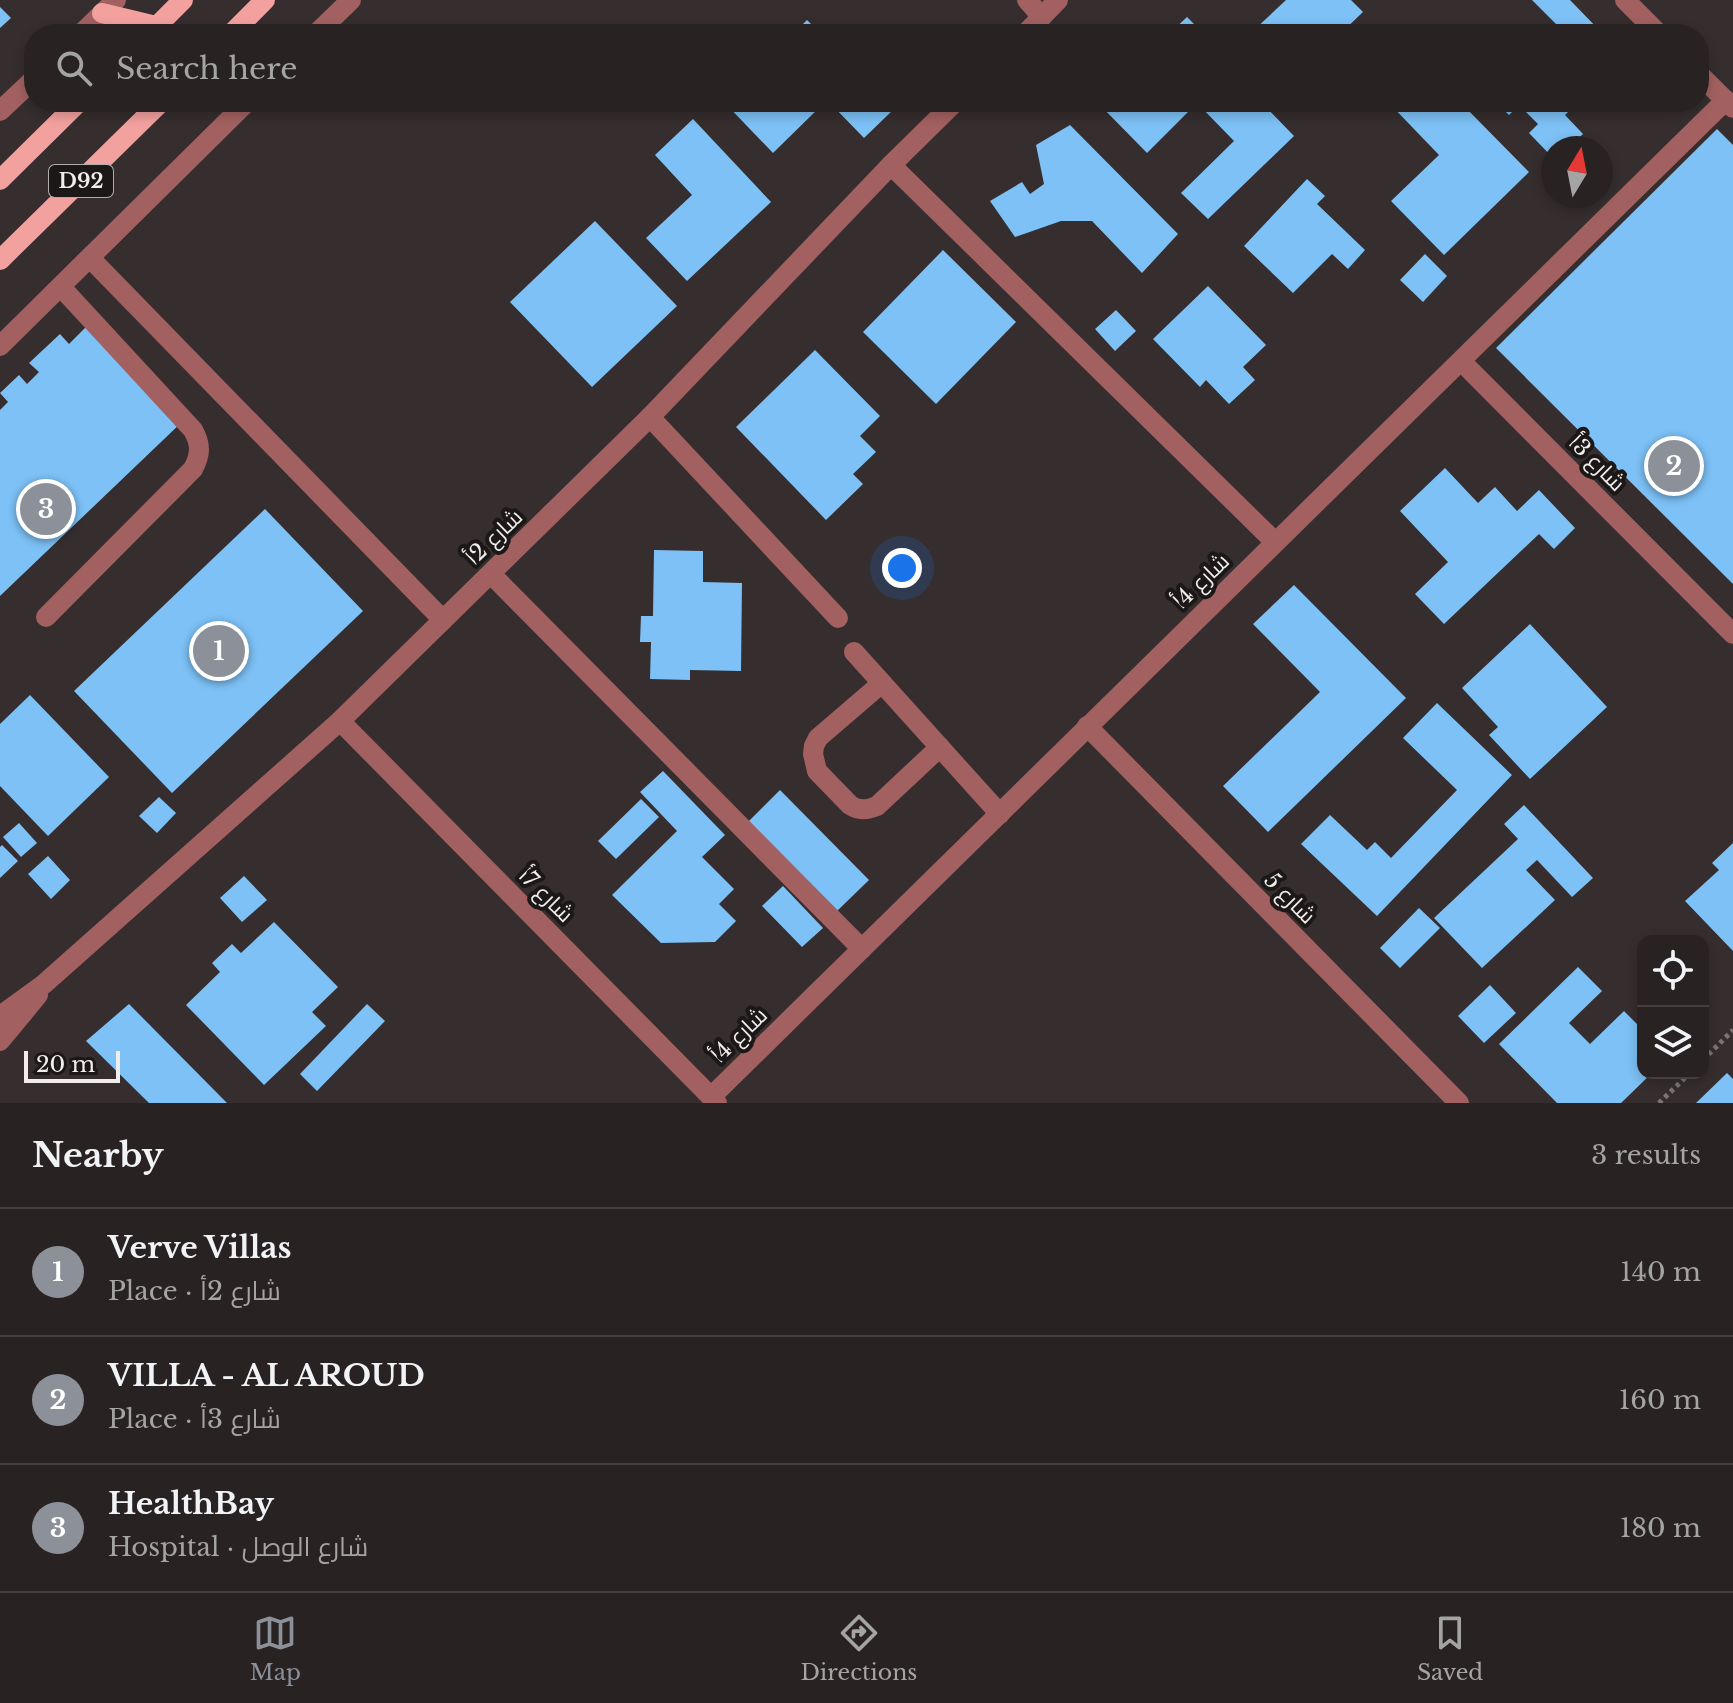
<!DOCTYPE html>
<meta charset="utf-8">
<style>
:root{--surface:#282222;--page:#302a2a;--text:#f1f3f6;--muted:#a5a4a5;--line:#443f40;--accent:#8c9099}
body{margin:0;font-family:"Libre Baskerville",Cairo,serif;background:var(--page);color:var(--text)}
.controls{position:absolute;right:24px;bottom:24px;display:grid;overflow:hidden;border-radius:16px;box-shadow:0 4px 12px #0003}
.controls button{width:72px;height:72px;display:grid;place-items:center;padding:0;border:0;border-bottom:2px solid var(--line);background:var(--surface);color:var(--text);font:40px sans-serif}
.compass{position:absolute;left:1541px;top:136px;width:72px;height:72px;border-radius:50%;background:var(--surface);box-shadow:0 4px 12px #0003;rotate:10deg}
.scale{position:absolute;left:24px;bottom:20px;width:96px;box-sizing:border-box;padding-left:8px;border:4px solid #f2eded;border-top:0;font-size:22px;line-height:28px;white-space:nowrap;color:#f2eded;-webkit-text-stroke:6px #1b1817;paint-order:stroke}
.you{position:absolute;left:902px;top:568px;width:28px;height:28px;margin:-20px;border:6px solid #fff;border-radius:50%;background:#1a73e8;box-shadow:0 0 0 12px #1a73e833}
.badge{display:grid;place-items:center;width:52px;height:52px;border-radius:50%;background:var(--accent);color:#fff;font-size:26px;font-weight:700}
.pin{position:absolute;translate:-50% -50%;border:4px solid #fff;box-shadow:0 2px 8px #0006}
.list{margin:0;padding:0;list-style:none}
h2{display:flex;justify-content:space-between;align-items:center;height:104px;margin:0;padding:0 32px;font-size:34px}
h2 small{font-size:26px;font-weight:400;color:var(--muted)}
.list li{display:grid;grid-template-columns:52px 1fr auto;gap:24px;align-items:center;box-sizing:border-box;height:128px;padding:0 32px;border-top:2px solid var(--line)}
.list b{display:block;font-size:30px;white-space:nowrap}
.list p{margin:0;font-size:26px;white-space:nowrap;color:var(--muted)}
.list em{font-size:26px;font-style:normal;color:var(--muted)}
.icon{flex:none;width:44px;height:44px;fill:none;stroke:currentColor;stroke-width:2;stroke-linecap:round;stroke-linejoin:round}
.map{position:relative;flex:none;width:1733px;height:1103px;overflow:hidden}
.search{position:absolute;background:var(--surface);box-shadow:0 4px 12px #0003;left:24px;right:24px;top:24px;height:88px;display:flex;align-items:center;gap:20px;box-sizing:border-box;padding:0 28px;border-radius:32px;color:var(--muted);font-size:30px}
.sheet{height:488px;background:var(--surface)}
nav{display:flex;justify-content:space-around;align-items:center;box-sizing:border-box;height:112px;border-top:2px solid var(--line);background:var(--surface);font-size:22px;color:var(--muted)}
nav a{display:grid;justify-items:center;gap:4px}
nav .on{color:var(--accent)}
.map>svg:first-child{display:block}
.building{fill:#7dc1f6}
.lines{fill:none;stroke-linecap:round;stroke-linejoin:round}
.path{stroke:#7b7474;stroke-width:5;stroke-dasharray:4 4;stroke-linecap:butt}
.minor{stroke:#a26160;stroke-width:20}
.major{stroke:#f2a19f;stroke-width:20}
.labels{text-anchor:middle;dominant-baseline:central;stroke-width:8;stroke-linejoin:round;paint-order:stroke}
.shield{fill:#1b1817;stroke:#b2adad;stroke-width:2}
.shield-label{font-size:20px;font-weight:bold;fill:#f2eded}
.street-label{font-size:22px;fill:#f2eded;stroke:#1b1817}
</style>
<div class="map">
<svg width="1733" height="1103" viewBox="0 0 1733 1103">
<rect width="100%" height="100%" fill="#362e2e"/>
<!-- building -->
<g class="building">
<path d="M1286 0H1351L1363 12 1340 34H1256L1253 31Z"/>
<path d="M1532 0H1570L1603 34H1548L1557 25Z"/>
<path d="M0 7 11 18 0 28Z"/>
<path d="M1187 17 1204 34H1169Z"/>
<path d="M807 20 821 34H793Z"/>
<path d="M724 102H825L773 153Z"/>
<path d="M829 102H887L894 109 864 138Z"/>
<path d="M1097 102H1148L1154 108 1159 102H1261L1294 136 1208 219 1181 193 1234 141 1197 103 1147 153Z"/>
<path d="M1388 102H1460L1529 172 1444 255 1391 201 1439 155Z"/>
<path d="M1496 102H1578L1565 115 1583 134 1568 148H1553V158L1529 133 1538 124 1519 105 1509 115Z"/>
<path d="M693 119 771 202 687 281 646 238 692 195 655 155Z"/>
<path d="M1070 125 1178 234 1142 273 1092 221H1061L1015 237 990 201 1022 182 1030 194 1044 184 1036 145Z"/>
<path d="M1717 129 1733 145V584L1496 348Z"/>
<path d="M1307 179 1325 196 1317 204 1365 250 1348 269 1332 254 1293 293 1244 246Z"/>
<path d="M595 221 677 306 592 387 510 302Z"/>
<path d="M943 250 1016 322 936 404 863 332Z"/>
<path d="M1425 254 1447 276 1423 302 1400 280Z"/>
<path d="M1208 286 1266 345 1243 367 1255 380 1229 404 1206 380 1200 387 1153 339Z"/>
<path d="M1116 310 1136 331 1115 351 1095 329Z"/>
<path d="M89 324 183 421 0 596V410L8 402 0 393 19 375 27 384 39 372 29 363 60 334 69 344Z"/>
<path d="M815 350 880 416 860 436 876 452 853 474 863 484 826 520 736 427Z"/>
<path d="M1445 468 1478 503 1495 487 1517 511 1539 490 1575 528 1554 549 1539 534 1444 624 1415 594 1448 562 1400 511Z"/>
<path d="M265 509 363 611 172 793 74 691Z"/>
<path d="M654 550 703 551V582L742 583 741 671 690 670V680L650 679 651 642H640L641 616H653Z"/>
<path d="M1294 585 1406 698 1268 832 1223 786 1320 692 1253 624Z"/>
<path d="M1530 624 1607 707 1530 779 1489 735 1498 727 1462 688Z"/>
<path d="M30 695 109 777 48 836 0 786V724Z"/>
<path d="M1437 703 1512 775 1377 916 1301 844 1330 815 1367 850 1375 842 1391 858 1457 790 1403 738Z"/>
<path d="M663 771 725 835 702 857 734 889 719 904 736 921 715 942 661 943 612 895 677 831 640 792Z"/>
<path d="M780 790 869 880 836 912 748 822Z"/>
<path d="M159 797 176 813 157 833 139 816Z"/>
<path d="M641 799 659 817 616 859 598 841Z"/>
<path d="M1524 805 1593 878 1572 897 1537 860 1526 870 1555 900 1482 968 1434 918 1518 839 1504 824Z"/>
<path d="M19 823 37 843 21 857 3 837Z"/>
<path d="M1733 843V951L1685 901 1719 870 1712 863Z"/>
<path d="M2 845 18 861 0 878V847Z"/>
<path d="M48 856 70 880 51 899 28 874Z"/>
<path d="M244 876 267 900 242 922 220 898Z"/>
<path d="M783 886 823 928 802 947 762 906Z"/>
<path d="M1419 908 1440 928 1400 968 1380 948Z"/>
<path d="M274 922 338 987 312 1012 326 1026 264 1085 186 1005 220 972 212 963 232 944 241 953Z"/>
<path d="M1578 967 1602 991 1569 1023 1590 1044 1624 1011 1643 1030V1073H1652L1621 1103H1557L1499 1044Z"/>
<path d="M1490 985 1516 1013 1484 1043 1458 1016Z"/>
<path d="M129 1004 227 1103H149L86 1041Z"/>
<path d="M367 1004 385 1021 317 1091 300 1074Z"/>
<path d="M1727 1073 1733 1079V1103H1696Z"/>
</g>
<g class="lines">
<!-- path -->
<g class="path">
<path d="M1703 1060 1733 1030"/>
<path d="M1659 1103 1690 1073"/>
</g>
<!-- minor -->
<g class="minor">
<path d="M1027 0 1042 17"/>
<path d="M1625 0 1659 34"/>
<path d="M81 34 116 0"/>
<path d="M316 34 351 0"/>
<path d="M1025 34 1058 0"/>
<path d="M1699 74 1733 108"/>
<path d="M0 111 34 79"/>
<path d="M891 165 1275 542"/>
<path d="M90 258 443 620"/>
<path d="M0 346 247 102"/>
<path d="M1461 361 1733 634"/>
<path d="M650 417 838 618"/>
<path d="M491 574 862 949"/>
<path d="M46 617 193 469C201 454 201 444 193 430L61 287"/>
<path d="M854 652 1000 814"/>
<path d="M882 683 818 738 814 746 813 754 817 771 850 805C859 811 867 810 877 806L940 747"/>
<path d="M340 721 717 1103"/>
<path d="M1087 726 1459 1103"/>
<path d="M0 1016 44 984 340 721 650 417 891 165 955 102"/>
<path d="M0 1041 38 995"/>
<path d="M711 1097 1726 100"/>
</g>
<!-- major -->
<g class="major">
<path d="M102 13 156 26"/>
<path d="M149 34 183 0"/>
<path d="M231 34 265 0"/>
<path d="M0 180 79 102"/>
<path d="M0 260 161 102"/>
</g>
</g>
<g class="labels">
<!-- shield labels -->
<rect class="shield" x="49" y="165" width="64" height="32" rx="6"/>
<g class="shield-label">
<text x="81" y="181">D92</text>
</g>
<!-- street labels -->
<g class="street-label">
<text transform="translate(1597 463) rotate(45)">شارع 3أ</text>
<text transform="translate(494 537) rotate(-44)">شارع 2أ</text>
<text transform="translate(1201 581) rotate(-44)">شارع 4أ</text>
<text transform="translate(546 895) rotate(45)">شارع 7أ</text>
<text transform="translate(1290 898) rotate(45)">شارع 5</text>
<text transform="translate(739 1035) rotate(-44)">شارع 4أ</text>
</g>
</g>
</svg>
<div class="controls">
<button><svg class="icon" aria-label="locate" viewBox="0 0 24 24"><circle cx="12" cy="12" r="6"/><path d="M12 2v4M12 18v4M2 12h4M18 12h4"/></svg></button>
<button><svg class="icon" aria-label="layers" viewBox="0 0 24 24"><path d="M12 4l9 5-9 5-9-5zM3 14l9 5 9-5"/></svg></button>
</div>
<svg class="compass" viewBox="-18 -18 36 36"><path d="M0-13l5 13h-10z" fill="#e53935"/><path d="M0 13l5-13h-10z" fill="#a5a4a5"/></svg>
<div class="scale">20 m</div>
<div class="you"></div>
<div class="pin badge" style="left:219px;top:651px">1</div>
<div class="pin badge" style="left:1674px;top:466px">2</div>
<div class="pin badge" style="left:46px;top:509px">3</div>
<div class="search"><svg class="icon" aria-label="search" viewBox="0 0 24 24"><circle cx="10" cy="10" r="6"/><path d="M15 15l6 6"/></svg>Search here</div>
</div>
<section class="sheet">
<h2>Nearby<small>3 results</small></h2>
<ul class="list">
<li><span class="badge">1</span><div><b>Verve Villas</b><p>Place · شارع 2أ</p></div><em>140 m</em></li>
<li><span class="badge">2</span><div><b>VILLA - AL AROUD</b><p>Place · شارع 3أ</p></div><em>160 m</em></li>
<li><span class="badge">3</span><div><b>HealthBay</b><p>Hospital · شارع الوصل</p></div><em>180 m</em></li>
</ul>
</section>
<nav>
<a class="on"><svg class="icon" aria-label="map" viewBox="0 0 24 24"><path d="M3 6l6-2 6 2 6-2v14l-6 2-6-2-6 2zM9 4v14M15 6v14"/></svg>Map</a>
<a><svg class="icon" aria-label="directions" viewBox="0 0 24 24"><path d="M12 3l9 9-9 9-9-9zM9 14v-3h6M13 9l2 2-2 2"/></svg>Directions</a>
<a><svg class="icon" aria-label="saved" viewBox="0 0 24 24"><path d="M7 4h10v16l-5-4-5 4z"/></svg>Saved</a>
</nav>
